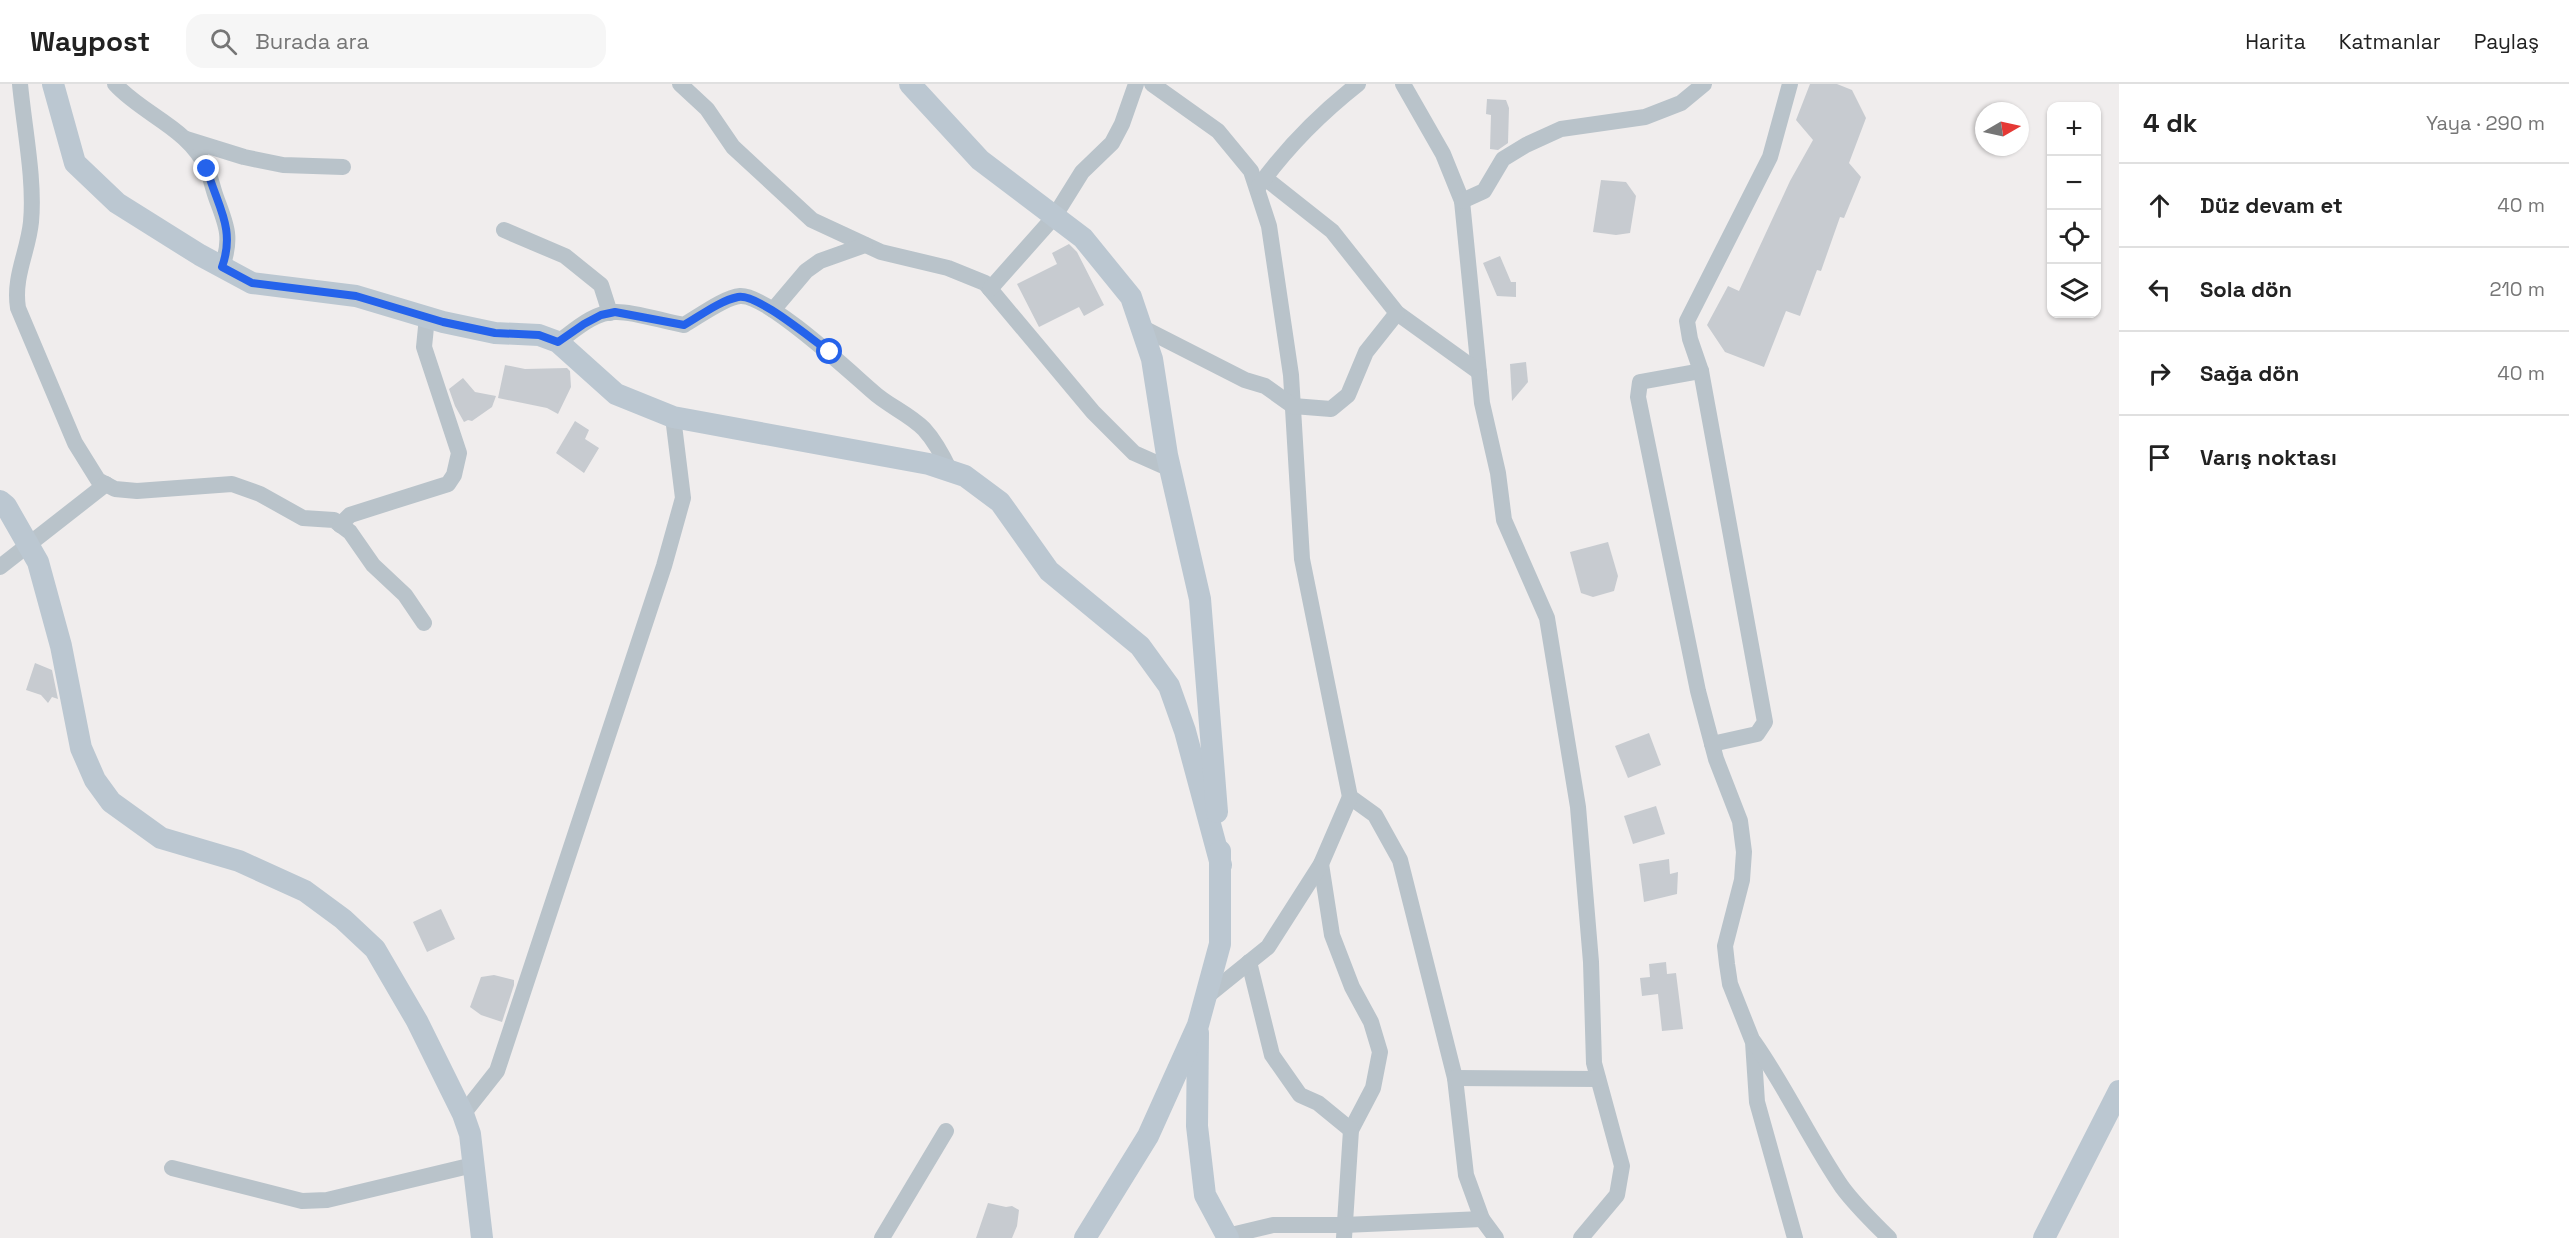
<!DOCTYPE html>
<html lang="tr">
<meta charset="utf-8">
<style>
:root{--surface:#fff;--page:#f6f6f6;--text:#222;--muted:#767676;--line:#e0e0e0}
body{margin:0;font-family:"Space Grotesk",sans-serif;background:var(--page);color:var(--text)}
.controls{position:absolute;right:18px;top:18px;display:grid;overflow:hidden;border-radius:12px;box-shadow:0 2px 4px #0004}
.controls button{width:54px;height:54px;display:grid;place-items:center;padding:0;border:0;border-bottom:2px solid var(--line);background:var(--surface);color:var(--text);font:30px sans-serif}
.compass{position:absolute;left:1975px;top:18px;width:54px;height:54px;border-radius:50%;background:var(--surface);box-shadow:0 2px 4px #0004;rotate:81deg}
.stop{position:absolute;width:18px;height:18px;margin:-14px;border:4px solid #2563eb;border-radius:50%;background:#fff}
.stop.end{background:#2563eb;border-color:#fff;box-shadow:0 2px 6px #0008}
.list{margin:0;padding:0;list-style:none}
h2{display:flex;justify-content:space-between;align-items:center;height:78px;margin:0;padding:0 24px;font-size:26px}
h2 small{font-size:20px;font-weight:400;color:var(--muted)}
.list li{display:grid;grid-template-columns:39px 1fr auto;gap:18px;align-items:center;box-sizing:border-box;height:84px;padding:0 24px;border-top:2px solid var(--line)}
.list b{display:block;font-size:22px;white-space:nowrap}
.list em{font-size:20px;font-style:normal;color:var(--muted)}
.icon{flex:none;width:33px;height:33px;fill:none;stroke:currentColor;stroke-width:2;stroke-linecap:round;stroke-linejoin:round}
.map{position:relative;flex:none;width:2119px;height:1154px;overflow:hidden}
header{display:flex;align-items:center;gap:36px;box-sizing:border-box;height:84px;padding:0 30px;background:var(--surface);border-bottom:2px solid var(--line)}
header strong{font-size:28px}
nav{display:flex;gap:33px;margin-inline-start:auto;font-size:21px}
.search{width:420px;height:54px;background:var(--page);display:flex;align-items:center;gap:15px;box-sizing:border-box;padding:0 21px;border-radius:18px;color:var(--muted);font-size:22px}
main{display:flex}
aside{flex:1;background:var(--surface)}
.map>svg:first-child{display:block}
.building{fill:#c7cbd0}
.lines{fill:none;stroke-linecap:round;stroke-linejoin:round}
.street{stroke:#b9c3ca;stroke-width:16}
.secondary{stroke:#bbc7d1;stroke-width:22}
.route{stroke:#2563eb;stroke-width:8}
</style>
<header>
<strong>Waypost</strong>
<div class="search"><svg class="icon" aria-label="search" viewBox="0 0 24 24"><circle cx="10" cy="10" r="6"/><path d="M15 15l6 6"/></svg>Burada ara</div>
<nav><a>Harita</a><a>Katmanlar</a><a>Paylaş</a></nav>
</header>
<main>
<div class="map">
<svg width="2119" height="1154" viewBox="0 0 2119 1154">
<rect width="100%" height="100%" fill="#f0eded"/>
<!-- building -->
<g class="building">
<path d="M1810 0H1837L1852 6 1866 34 1849 79 1861 93 1844 134 1840 133 1821 187 1817 186 1800 232 1786 227 1764 283 1725 268 1707 241 1728 202 1739 207 1790 97 1813 56 1796 36Z"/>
<path d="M1487 15 1506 16 1509 24 1508 59 1498 66 1490 65 1491 31 1486 30Z"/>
<path d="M1601 96 1626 98 1636 112 1630 149 1616 151 1593 148Z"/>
<path d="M1069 160 1077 168 1104 221 1084 232 1079 223 1039 243 1017 200 1057 180 1052 169Z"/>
<path d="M1500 172 1511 198H1516V213L1497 212 1483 179Z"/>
<path d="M1526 278 1528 298 1512 317 1510 280Z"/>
<path d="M505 281 525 285 567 284 570 287 571 303 558 330 547 324 498 314Z"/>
<path d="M463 294 475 308 496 312 492 323 472 337 468 336 464 338 455 322 449 305Z"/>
<path d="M575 337 589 346 585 355 599 364 584 389 556 369Z"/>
<path d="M1608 458 1618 492 1614 507 1593 513 1581 509 1570 468Z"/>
<path d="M35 579 52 586 58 615 52 613 48 619 41 611 26 606Z"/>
<path d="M1649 649 1661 681 1628 694 1615 662Z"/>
<path d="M1656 722 1665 750 1633 760 1624 732Z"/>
<path d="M1669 775 1670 790 1678 788 1677 810 1644 818 1639 780Z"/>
<path d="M441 825 455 855 427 868 413 838Z"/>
<path d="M1666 878 1667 890 1676 889 1683 945 1662 947 1658 910 1642 912 1640 894 1650 893 1649 880Z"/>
<path d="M494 891 514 896V901L502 938 481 931 470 923 481 893Z"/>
<path d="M988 1119 1006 1123 1012 1122 1019 1126 1017 1142 1012 1154H976Z"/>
</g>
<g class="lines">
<!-- street -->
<g class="street">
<path d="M20 0C24 43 35 96 31 138 28 168 13 193 18 224L75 359 98 396 115 405 137 407 232 400 260 410 303 434 334 436 350 448 373 481 405 511 424 539"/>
<path d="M115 0C143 31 189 44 207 85 211 94 213 106 217 116 227 142 232 155 222 183"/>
<path d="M680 0 707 25 733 63 812 136 881 168 948 184 985 199 1093 328 1134 369 1170 385"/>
<path d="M1152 0 1218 47 1251 87 1269 142 1291 291 1302 475 1350 713 1375 731 1400 776 1455 994 1466 1091 1482 1135 1496 1154"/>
<path d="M1403 0 1443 70 1462 117 1482 319 1498 389 1504 436 1547 534 1578 723 1591 878 1594 979 1622 1082 1617 1111 1581 1154"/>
<path d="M186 55 244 73 283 81 343 83"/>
<path d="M1265 94 1332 147 1397 229 1479 288"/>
<path d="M1259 102C1287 63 1320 30 1358 0"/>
<path d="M1462 117 1484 107 1503 75 1526 61 1561 45 1645 33 1681 19 1704 0"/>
<path d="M504 146 565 172 601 201 610 229"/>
<path d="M990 205 1054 133 1082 88 1112 59 1122 40 1136 0"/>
<path d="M773 226 806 187 820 177 865 161"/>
<path d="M1141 243 1245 296 1265 302 1293 322 1331 325 1348 311 1366 268 1397 229"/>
<path d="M558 258C574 247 594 228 615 228 633 227 665 238 684 241 698 233 725 213 740 212 767 210 850 288 872 307 888 322 908 329 924 345 935 357 943 372 950 387"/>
<path d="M1701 287 1640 298 1638 313 1698 607 1716 675 1740 737 1744 768 1742 796 1725 862 1727 880 1730 900 1753 958 1757 1018 1795 1154"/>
<path d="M340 441 350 431 448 400 454 391 459 369 424 263 427 233"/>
<path d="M0 483 106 400"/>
<path d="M1712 660 1757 650 1765 638 1701 287 1690 255 1687 237 1770 73 1790 0"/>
<path d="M1321 780 1332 851 1352 903 1371 938 1380 968 1373 1004 1351 1046 1344 1154"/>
<path d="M1249 878 1272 971 1300 1011 1318 1019 1351 1046"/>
<path d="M1206 913 1268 863 1321 780 1350 713"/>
<path d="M1754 958C1787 1005 1810 1056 1842 1103 1856 1122 1873 1138 1889 1154"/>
<path d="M1455 994 1598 995"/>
<path d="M463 1030 497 987 664 482 683 414 673 333"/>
<path d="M172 1084 302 1117 327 1116 473 1081"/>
<path d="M1227 1152 1273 1141H1344L1482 1135"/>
<path d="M882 1154 946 1047"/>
</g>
<!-- secondary -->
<g class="secondary">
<path d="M53 0 75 79 117 119 200 171 252 199 356 212 443 238 495 249 539 251 558 258 616 310 673 333 929 380 965 392 1000 418 1049 487 1140 562 1169 602 1185 647 1221 781"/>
<path d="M910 0 980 76 1083 154 1131 213 1152 275 1167 371 1200 515 1217 728"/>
<path d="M0 417 6 422 38 478 61 562 81 664 95 696 111 718 161 754 239 777 305 807 343 835 375 865 417 937 463 1030 470 1050 482 1154"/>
<path d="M1198 949 1197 1042 1205 1111 1228 1154"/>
<path d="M1085 1154 1148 1052 1198 941 1220 860V767"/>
<path d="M2044 1154 2119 1007"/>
</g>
</g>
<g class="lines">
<!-- route -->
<path class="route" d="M207 85C217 122 236 144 222 183L252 199 356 212 443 238 495 249 539 251 558 258 584 240 601 231 615 228 684 241C700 232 719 217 738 213 757 209 812 256 830 268"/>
</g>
</svg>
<div class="controls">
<button>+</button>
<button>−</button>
<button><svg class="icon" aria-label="locate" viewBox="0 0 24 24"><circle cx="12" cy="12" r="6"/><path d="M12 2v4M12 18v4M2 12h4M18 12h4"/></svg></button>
<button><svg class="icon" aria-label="layers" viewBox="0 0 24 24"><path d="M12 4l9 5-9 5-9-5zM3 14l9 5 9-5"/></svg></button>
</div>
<svg class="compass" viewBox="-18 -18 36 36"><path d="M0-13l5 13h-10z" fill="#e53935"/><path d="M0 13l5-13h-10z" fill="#767676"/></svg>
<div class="stop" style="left:830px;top:268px"></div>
<div class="stop end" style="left:207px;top:85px"></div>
</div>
<aside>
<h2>4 dk<small>Yaya · 290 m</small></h2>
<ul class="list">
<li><svg class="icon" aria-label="ahead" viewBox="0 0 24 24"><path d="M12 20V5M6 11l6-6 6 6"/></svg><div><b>Düz devam et</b></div><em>40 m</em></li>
<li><svg class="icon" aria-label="left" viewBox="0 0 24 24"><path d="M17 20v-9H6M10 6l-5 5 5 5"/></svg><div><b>Sola dön</b></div><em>210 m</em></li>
<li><svg class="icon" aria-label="right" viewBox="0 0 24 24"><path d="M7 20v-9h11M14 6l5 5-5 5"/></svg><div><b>Sağa dön</b></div><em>40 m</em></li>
<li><svg class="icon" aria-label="arrive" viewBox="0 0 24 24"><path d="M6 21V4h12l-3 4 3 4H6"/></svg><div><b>Varış noktası</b></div></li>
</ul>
</aside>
</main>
